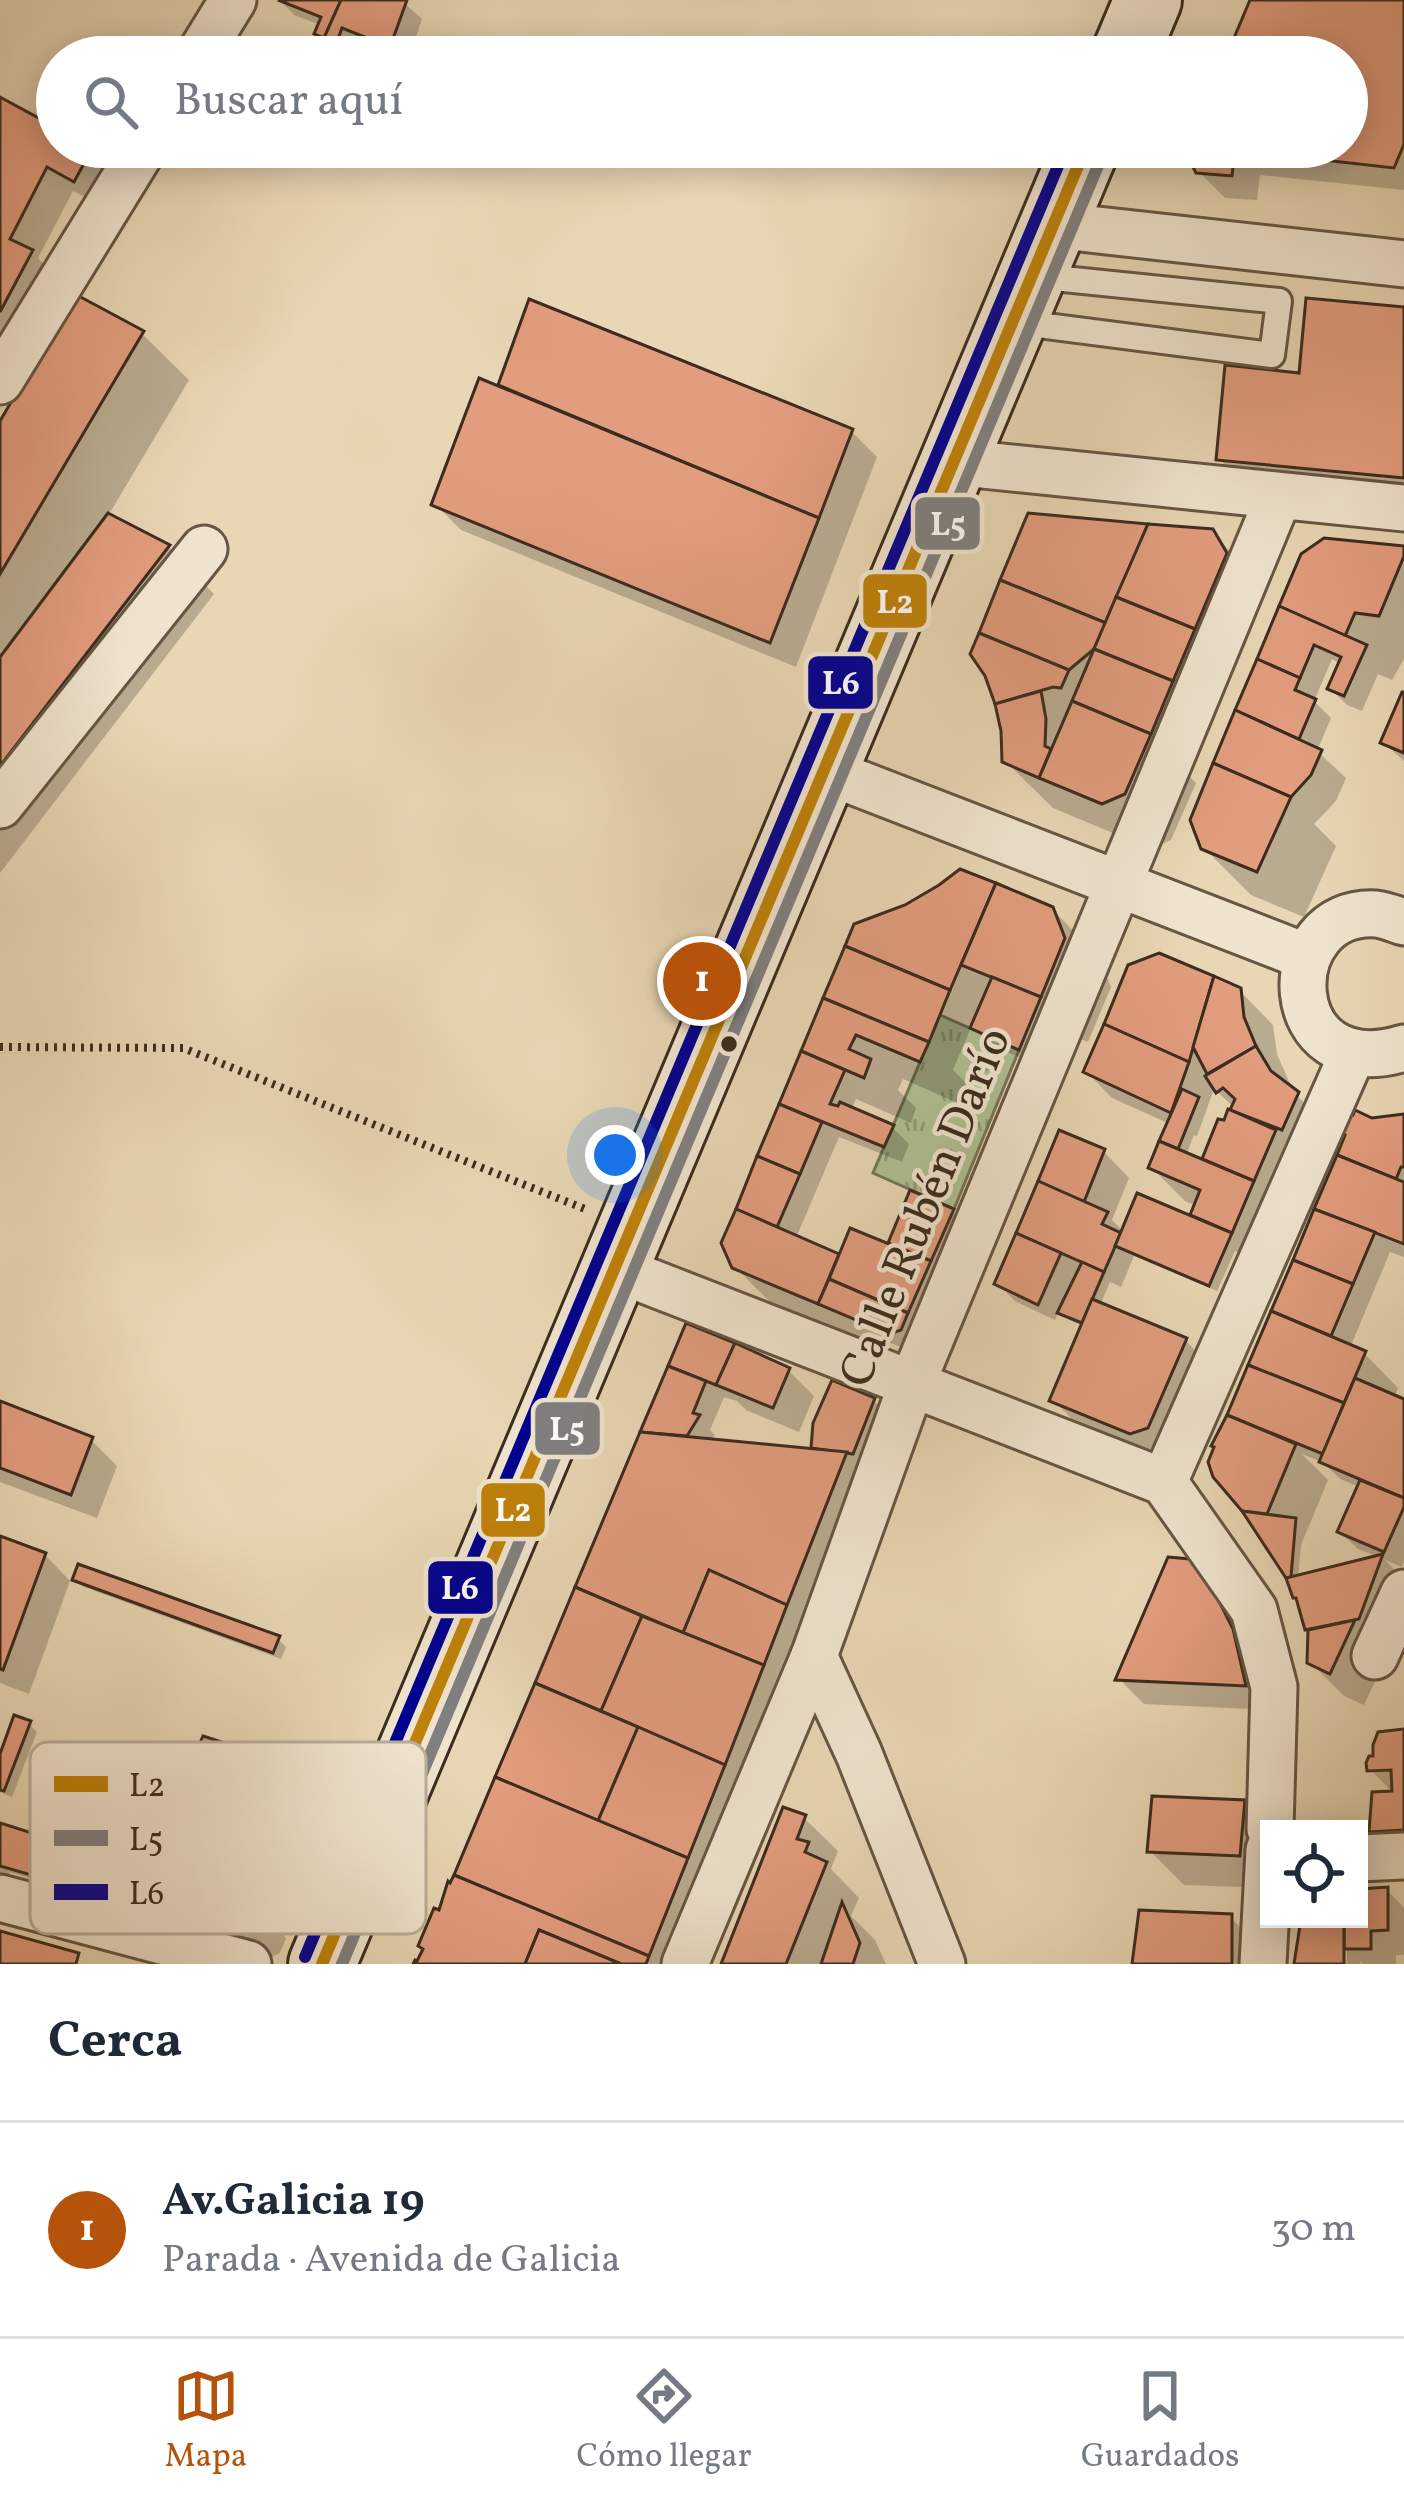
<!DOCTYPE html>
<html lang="es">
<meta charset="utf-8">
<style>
:root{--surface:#fff;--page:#f2f2f3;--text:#1f2937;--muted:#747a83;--line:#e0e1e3;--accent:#b45309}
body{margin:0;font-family:Vollkorn,serif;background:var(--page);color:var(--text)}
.controls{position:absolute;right:36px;bottom:36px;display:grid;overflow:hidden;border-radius:0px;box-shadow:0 6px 30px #0003}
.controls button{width:108px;height:108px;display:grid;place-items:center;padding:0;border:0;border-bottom:3px solid var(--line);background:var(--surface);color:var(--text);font:60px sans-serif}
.you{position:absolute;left:615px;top:1155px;width:42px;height:42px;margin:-30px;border:9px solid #fff;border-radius:50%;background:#1a73e8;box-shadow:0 0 0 18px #1a73e833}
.badge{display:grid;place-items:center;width:78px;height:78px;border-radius:50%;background:var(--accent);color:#fff;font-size:39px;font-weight:700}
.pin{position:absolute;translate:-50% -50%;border:6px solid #fff;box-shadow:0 3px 12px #0006}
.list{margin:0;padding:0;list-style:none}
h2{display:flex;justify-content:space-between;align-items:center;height:156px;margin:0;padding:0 48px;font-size:51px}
h2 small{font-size:39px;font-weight:400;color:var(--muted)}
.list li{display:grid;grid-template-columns:78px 1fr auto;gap:36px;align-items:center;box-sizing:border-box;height:216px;padding:0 48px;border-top:3px solid var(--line)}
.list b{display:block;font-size:45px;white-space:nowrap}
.list p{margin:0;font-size:39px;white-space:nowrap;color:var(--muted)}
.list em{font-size:39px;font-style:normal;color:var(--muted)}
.icon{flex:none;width:66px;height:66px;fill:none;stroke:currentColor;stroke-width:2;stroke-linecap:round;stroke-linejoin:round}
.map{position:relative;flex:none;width:1404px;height:1964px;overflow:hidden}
.search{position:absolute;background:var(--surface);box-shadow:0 6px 30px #0003;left:36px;right:36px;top:36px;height:132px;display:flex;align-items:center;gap:30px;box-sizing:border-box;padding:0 42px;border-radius:66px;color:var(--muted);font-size:45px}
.sheet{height:372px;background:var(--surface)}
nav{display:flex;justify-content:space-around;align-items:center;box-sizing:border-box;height:168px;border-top:3px solid var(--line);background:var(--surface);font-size:33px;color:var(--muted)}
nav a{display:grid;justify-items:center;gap:6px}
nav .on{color:var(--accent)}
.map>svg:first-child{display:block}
.grass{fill:url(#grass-tufts);stroke:#757658;stroke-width:3}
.shadow{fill:#0003;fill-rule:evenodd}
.building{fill:#e29c7e;stroke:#3b2c1d;stroke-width:3}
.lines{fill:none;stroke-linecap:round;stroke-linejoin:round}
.service-casing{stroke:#665643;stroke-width:30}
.minor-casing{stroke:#665643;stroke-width:51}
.secondary-casing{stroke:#3b2c1d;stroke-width:72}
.path{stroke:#3b2c1d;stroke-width:8;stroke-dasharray:3 6;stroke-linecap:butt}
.service{stroke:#f0e4ce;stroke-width:24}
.minor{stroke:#f0e4ce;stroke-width:45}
.secondary{stroke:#f0e4ce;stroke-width:66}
.bus-1-casing{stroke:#f0e4ce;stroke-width:21}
.bus-2-casing{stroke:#f0e4ce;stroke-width:21}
.bus-3-casing{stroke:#f0e4ce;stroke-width:21}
.bus-1{stroke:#bf8109;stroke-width:12}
.bus-2{stroke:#808080;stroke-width:12}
.bus-3{stroke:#000090;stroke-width:12}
.bus-dot{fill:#3b2c1d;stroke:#f0e4ce;stroke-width:4.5}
.labels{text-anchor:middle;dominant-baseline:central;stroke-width:9;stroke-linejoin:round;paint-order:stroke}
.street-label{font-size:48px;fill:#3b2c1d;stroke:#f0e4ce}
.key{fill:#f0e4ce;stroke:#baad99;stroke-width:3}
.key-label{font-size:33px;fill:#3b2c1d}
.line-badge{stroke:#f0e4ce;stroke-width:4.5}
.badge-label{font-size:33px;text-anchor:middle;font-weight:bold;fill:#fff}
</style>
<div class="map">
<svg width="1404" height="1964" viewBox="0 0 1404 1964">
<defs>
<pattern id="grass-tufts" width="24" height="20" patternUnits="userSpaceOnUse" patternTransform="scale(3)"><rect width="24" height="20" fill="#afbf92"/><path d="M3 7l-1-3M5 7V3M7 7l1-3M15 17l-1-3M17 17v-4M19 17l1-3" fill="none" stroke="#909b77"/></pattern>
</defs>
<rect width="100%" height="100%" fill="#e8d6b4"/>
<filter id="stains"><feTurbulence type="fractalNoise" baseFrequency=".00167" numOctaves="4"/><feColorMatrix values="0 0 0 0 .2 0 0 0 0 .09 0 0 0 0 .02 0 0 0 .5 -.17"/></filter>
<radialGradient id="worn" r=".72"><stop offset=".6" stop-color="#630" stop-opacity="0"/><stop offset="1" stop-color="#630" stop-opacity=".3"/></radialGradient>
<!-- grass -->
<path class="grass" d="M940 1015 1019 1050 954 1209 873 1173Z"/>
<!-- shadow -->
<g class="shadow">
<path d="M280 0H401L422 19 411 52 417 57H395L359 43 354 57H350L334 50 317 33 321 25 294 15Z"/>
<path d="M1253 0H1404V190L1260 175 1257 200 1225 198 1198 171 1192 147H1347V57H1229Z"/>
<path d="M0 101 57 131V147H87L117 175 101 205 73 191 38 258 57 278 22 343 0 332Z"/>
<path d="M531 303 851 431 877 457 796 667 461 530 435 504 500 389Z"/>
<path d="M1404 310V500L1245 485 1219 459 1302 377Z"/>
<path d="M142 334 189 380 108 516 168 547 214 594 0 873V427Z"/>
<path d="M1211 532 1238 559 1166 753 1196 783 1171 840 1151 849 1053 808 1005 761 998 703 987 675Z"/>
<path d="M1404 549V659L1392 680 1378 674 1362 711 1347 705 1330 688 1341 664 1332 659 1314 701 1331 718 1317 751 1346 778 1336 801 1314 824 1336 846 1304 917 1251 895 1203 847 1193 820 1303 556Z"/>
<path d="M1404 696V761L1384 743Z"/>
<path d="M960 872 1052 909 1099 957 1111 987 1088 1042 1052 1027 1037 1065 991 1045 972 1025 953 1070 974 1091 967 1107 903 1079 898 1090 916 1108 911 1123 856 1099 851 1110 892 1127 909 1144 902 1162 839 1137 796 1238 841 1258 890 1247 912 1194 952 1211 969 1228 908 1350 871 1335 865 1349 782 1314 734 1266 724 1243 857 926 906 907Z"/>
<path d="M1239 990 1273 1025 1277 1054 1294 1093 1331 1128 1266 1265 1235 1251 1217 1291 1134 1256 1121 1287 1110 1282 1100 1305 1186 1341 1232 1388 1195 1474 1179 1479 1100 1447 1053 1400 1084 1326 1069 1320 1059 1311 1055 1320 1015 1301 998 1284 1061 1134 1104 1152 1129 1178 1112 1220 1124 1232 1191 1219 1197 1206 1185 1201 1151 1167 1170 1124 1112 1098 1087 1072ZM1214 1089 1235 1108 1205 1158 1215 1168 1186 1156 1194 1135 1197 1136Z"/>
<path d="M1404 1117V1257L1390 1252 1350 1348 1365 1354 1398 1388 1394 1398 1404 1402V1561L1402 1567 1385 1560 1404 1579 1387 1656 1364 1705 1344 1696 1310 1662 1311 1631 1289 1576 1249 1514 1216 1476 1230 1416 1348 1136 1373 1121ZM1302 1454 1324 1463 1340 1479 1360 1487 1340 1532 1358 1549 1381 1558 1298 1578 1301 1545 1328 1480Z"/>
<path d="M688 1327 789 1371 814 1396 799 1432 746 1410 737 1401 724 1397 710 1430 715 1435 710 1442 814 1451 816 1424 873 1400 890 1417 893 1501 710 1964H417L441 1914Z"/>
<path d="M0 1404 91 1440 117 1466 97 1518 0 1482Z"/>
<path d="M0 1540 45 1555 70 1581 29 1694 0 1683Z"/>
<path d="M1169 1560 1232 1607 1270 1710 1144 1704 1119 1679Z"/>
<path d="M76 1579 278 1639 286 1647 281 1659 84 1587Z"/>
<path d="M29 1724 37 1732 12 1797 0 1792V1763Z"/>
<path d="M1404 1732V1863L1372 1831 1394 1794 1370 1769Z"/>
<path d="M307 1772 324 1789 290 1871 299 1881 278 1930 286 1938 280 1953 261 1962 67 1902 49 1884 10 1872 6 1884 0 1883V1827L60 1845 53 1838 113 1805 178 1799ZM175 1853 199 1878 206 1880 204 1884 211 1892 164 1877Z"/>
<path d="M1244 1802 1270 1829 1269 1888 1184 1885 1150 1851Z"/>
<path d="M804 1818 838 1851 831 1869 859 1898 851 1916 875 1940 886 1964H724Z"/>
<path d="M1387 1890 1404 1908V1955H1396V1964H1363L1360 1961V1964H1347V1948L1341 1942V1964H1297L1304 1919H1359V1892Z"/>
<path d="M1230 1917 1277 1964H1135Z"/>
</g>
<!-- building -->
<g class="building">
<path d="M278 0H341L324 38 314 34 321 17Z"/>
<path d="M341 0H407L390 47 342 28 336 44 324 38Z"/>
<path d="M1250 0H1404V144L1394 168 1235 150 1232 176 1196 173 1186 153 1189 147H1347V57H1226Z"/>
<path d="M0 97 57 128V147H93L74 182 47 167 10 239 33 250 0 312Z"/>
<path d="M75 294 144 331 0 574V421Z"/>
<path d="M1306 298 1404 307V478L1216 460 1225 365 1299 373Z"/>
<path d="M529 299 853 429 819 518 498 385Z"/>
<path d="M479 378 819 518 770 643 431 505Z"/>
<path d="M108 513 170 545 0 766V657Z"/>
<path d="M1028 513 1148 524 1106 623 1000 580Z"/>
<path d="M1148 524 1213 529 1227 553 1195 629 1116 597Z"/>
<path d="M1324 538 1404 546V556L1379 616 1355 613 1345 636 1279 606 1301 554Z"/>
<path d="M1000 580 1106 623 1094 649 1069 670 979 633Z"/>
<path d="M1116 597 1195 629 1173 681 1094 649Z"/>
<path d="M1279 606 1367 645 1344 696 1327 689 1341 657 1314 645 1300 678 1257 659Z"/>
<path d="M979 633 1069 670 1061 688 1053 687 995 704 985 676 970 654Z"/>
<path d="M1094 649 1173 681 1151 734 1072 701Z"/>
<path d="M1257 659 1300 678 1295 690 1316 699 1299 739 1235 710Z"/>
<path d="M1041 691 1046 719 1045 746 1051 749 1039 778 1002 762 1001 731 995 704Z"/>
<path d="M1402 692H1404V753L1380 743Z"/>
<path d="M1072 701 1151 734 1125 794 1102 804 1039 778Z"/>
<path d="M1235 710 1322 750 1311 775 1291 797 1213 763Z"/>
<path d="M1213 763 1291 797 1257 872 1201 849 1190 820Z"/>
<path d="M960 869 996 883 950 990 845 946 854 924 905 905 939 885Z"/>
<path d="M996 883 1053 907 1065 938 1041 997 961 965Z"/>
<path d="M845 946 950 990 929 1042 823 998Z"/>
<path d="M1159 953 1214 976 1189 1062 1104 1024 1128 965Z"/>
<path d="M1214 976 1241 988 1244 1017 1256 1046 1207 1074 1193 1047Z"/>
<path d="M992 977 1041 997 1019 1050 970 1028Z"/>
<path d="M823 998 929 1042 920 1062 856 1035 849 1049 871 1059 864 1078 801 1051Z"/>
<path d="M1104 1024 1189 1062 1171 1113 1083 1072Z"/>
<path d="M1256 1046 1271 1071 1299 1092 1282 1130 1230 1110 1235 1099 1223 1088 1216 1093 1205 1076Z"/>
<path d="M801 1051 845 1070 830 1104 838 1106 840 1102 894 1125 884 1147 779 1104Z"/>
<path d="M1182 1089 1199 1097 1178 1149 1159 1141Z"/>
<path d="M779 1104 822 1122 800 1174 757 1156Z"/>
<path d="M1228 1109 1276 1130 1254 1181 1202 1159 1218 1119 1224 1120Z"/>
<path d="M1355 1110 1372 1118 1404 1114V1167H1401L1396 1179 1337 1155 1345 1135 1341 1133 1349 1113 1353 1115Z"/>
<path d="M1059 1130 1105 1149 1084 1202 1038 1181Z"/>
<path d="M1159 1141 1254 1181 1232 1233 1190 1215 1200 1190 1148 1168Z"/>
<path d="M1337 1155 1404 1182V1244L1314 1209Z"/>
<path d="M757 1156 800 1174 777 1227 736 1209Z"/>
<path d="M1038 1181 1108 1212 1102 1224 1121 1233 1104 1272 1016 1233Z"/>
<path d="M910 1190 954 1209 931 1261 888 1243Z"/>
<path d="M1137 1193 1232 1233 1209 1286 1115 1246Z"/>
<path d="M736 1209 839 1254 818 1304 732 1268 721 1243Z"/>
<path d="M1314 1209 1375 1232 1353 1284 1293 1260Z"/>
<path d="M850 1228 931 1261 908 1313 829 1279Z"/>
<path d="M1016 1233 1061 1253 1038 1305 994 1284Z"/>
<path d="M1293 1260 1353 1284 1331 1336 1271 1311Z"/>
<path d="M1082 1262 1104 1272 1082 1323 1057 1313Z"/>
<path d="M829 1279 908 1313 901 1330 889 1334 818 1304Z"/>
<path d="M1092 1299 1187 1338 1148 1428 1130 1434 1049 1401Z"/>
<path d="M1271 1311 1366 1351 1344 1403 1248 1365Z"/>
<path d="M686 1323 735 1343 716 1385 668 1366Z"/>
<path d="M735 1343 790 1368 773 1408 716 1385Z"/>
<path d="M1248 1365 1344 1403 1323 1454 1227 1415Z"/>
<path d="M668 1366 706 1381 693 1413 700 1415 687 1436 640 1432Z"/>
<path d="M1355 1378 1404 1399V1498L1319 1462Z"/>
<path d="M832 1380 875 1398 853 1454 811 1448 813 1423Z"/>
<path d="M0 1401 93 1437 71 1495 0 1468Z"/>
<path d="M1227 1415 1296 1444 1267 1514 1242 1511 1213 1477 1208 1462 1214 1447 1211 1446Z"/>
<path d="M640 1432 847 1452 787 1605 709 1570 683 1633 575 1587Z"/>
<path d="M1360 1480 1404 1498V1507L1384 1552 1337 1532Z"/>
<path d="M1242 1511 1296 1518 1291 1577 1286 1578Z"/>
<path d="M0 1536 46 1553 3 1670 0 1669Z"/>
<path d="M1383 1554 1359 1619 1305 1630 1296 1598H1293L1286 1578Z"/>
<path d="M1168 1557 1190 1559 1207 1577 1233 1629 1246 1686 1115 1680Z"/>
<path d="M78 1564 280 1636 273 1653 72 1580Z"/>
<path d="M709 1570 787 1605 764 1665 683 1633Z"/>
<path d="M575 1587 642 1616 601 1711 535 1683Z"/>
<path d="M642 1616 764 1665 725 1765 601 1711Z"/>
<path d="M1355 1620 1330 1674 1307 1663 1308 1630Z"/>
<path d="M535 1683 638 1727 598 1821 495 1777Z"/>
<path d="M14 1715 31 1721 4 1791 0 1790V1754Z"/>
<path d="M638 1727 725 1765 688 1858 598 1821Z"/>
<path d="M1404 1729V1830L1369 1832 1372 1792 1392 1791 1391 1770 1367 1771 1366 1763 1369 1756H1373V1745L1378 1732Z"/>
<path d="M203 1736 308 1770 275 1853 167 1817 144 1868 49 1838 75 1784 111 1801 122 1777 177 1795Z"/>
<path d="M495 1777 688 1858 649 1956 454 1875Z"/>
<path d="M1152 1796 1245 1800 1240 1856 1147 1852Z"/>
<path d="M783 1807 806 1815 797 1839 809 1842 805 1852 827 1862 786 1964H721Z"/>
<path d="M0 1823 48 1838 38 1877 0 1866Z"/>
<path d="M454 1875 649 1956 646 1964H621L539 1930 525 1964H413L415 1960 417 1961 423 1949 418 1946 434 1908 439 1910 448 1881 450 1883Z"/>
<path d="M1388 1887V1930L1371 1931V1949H1344V1919H1359V1889Z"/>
<path d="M842 1902 860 1943 853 1964H821Z"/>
<path d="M1139 1910 1232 1914V1964H1132Z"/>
<path d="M1301 1919H1344V1964H1294Z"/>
<path d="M539 1930 621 1964H525Z"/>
<path d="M0 1931 79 1953 76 1964H0Z"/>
</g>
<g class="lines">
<!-- service casing -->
<g class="service-casing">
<path id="service" d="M1015 322 1272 355 1279 301 1034 276"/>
</g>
<!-- minor casing -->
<g class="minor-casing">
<g id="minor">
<path d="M198 57 233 0"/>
<path d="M1053 225 1404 264"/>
<path d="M0 381 144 147"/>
<path d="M953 462 1404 508"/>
<path d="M824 770 1307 957"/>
<path d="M0 805 204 549"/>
<path d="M1404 922C1395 919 1385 915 1376 914 1273 908 1276 1087 1404 1048"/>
<path d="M614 1268 1164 1482 1254 1610 1274 1687 1270 1829"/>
<path d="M1164 1482 1353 1053"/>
<path d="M814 1656 859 1754 942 1964"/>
<path d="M1375 1656 1404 1593"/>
<path d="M1359 1858 1404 1856"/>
<path d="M0 1898 248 1964"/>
<path d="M685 1964 814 1656 911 1386 1279 496"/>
<path d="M1263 1964 1269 1850"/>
</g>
</g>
<!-- secondary casing -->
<g class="secondary-casing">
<g id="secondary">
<path d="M1124 57 1148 0"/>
<path d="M322 1964 1086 147"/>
</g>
</g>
<!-- path -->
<path class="path" d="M0 1047 183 1048 585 1209"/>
<!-- service -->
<use href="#service" class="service"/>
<!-- minor -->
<use href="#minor" class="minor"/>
<!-- secondary -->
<use href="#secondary" class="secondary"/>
<!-- bus-1 casing -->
<g class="bus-1-casing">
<path id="bus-1" d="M322 1964 1086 147"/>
</g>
<!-- bus-2 casing -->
<g class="bus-2-casing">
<path id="bus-2" d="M342 1964 1103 154"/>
</g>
<!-- bus-3 casing -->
<g class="bus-3-casing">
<path id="bus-3" d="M305 1957 1066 147"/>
</g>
<!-- bus-1 -->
<use href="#bus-1" class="bus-1"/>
<!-- bus-2 -->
<use href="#bus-2" class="bus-2"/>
<!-- bus-3 -->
<use href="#bus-3" class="bus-3"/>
</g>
<!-- markers -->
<circle class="bus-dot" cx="729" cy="1044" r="10"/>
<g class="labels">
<!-- street labels -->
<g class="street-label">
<text transform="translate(927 1208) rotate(-68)">Calle Rubén Darío</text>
</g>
</g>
<!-- legend -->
<rect x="30" y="1742" width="396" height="192" rx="18" class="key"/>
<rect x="54" y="1776" width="54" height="16" fill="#bf8109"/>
<rect x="54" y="1830" width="54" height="16" fill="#808080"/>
<rect x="54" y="1884" width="54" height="16" fill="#000090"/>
<g class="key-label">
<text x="129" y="1796">L2</text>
<text x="129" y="1850">L5</text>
<text x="129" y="1904">L6</text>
</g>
<g class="line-badge">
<rect x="913" y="495" width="69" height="57" rx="12" fill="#808080"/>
<rect x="861" y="572" width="68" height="58" rx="12" fill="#bf8109"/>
<rect x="806" y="654" width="69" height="57" rx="12" fill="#000090"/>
<rect x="533" y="1400" width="69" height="57" rx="12" fill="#808080"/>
<rect x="479" y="1481" width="68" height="58" rx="12" fill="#bf8109"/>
<rect x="426" y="1559" width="69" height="57" rx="12" fill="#000090"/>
</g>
<g class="badge-label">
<text x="948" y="535">L5</text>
<text x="895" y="613">L2</text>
<text x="841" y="694">L6</text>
<text x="567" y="1440">L5</text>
<text x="513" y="1521">L2</text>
<text x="460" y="1599">L6</text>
</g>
<rect width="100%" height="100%" filter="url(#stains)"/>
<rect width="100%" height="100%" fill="url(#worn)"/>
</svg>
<div class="controls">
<button><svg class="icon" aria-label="locate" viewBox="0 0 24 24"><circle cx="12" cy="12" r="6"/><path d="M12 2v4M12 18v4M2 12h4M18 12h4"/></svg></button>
</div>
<div class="you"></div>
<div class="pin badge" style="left:702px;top:981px">1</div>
<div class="search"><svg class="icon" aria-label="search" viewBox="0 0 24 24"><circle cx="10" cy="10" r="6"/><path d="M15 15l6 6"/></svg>Buscar aquí</div>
</div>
<section class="sheet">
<h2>Cerca<small></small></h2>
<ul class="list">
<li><span class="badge">1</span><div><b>Av.Galicia 19</b><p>Parada · Avenida de Galicia</p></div><em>30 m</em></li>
</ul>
</section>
<nav>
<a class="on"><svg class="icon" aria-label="map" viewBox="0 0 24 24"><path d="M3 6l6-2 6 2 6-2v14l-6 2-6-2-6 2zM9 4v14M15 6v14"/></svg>Mapa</a>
<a><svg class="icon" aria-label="directions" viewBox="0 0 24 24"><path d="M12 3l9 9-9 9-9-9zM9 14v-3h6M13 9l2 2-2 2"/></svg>Cómo llegar</a>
<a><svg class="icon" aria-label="saved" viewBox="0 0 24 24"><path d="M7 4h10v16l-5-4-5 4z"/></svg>Guardados</a>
</nav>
